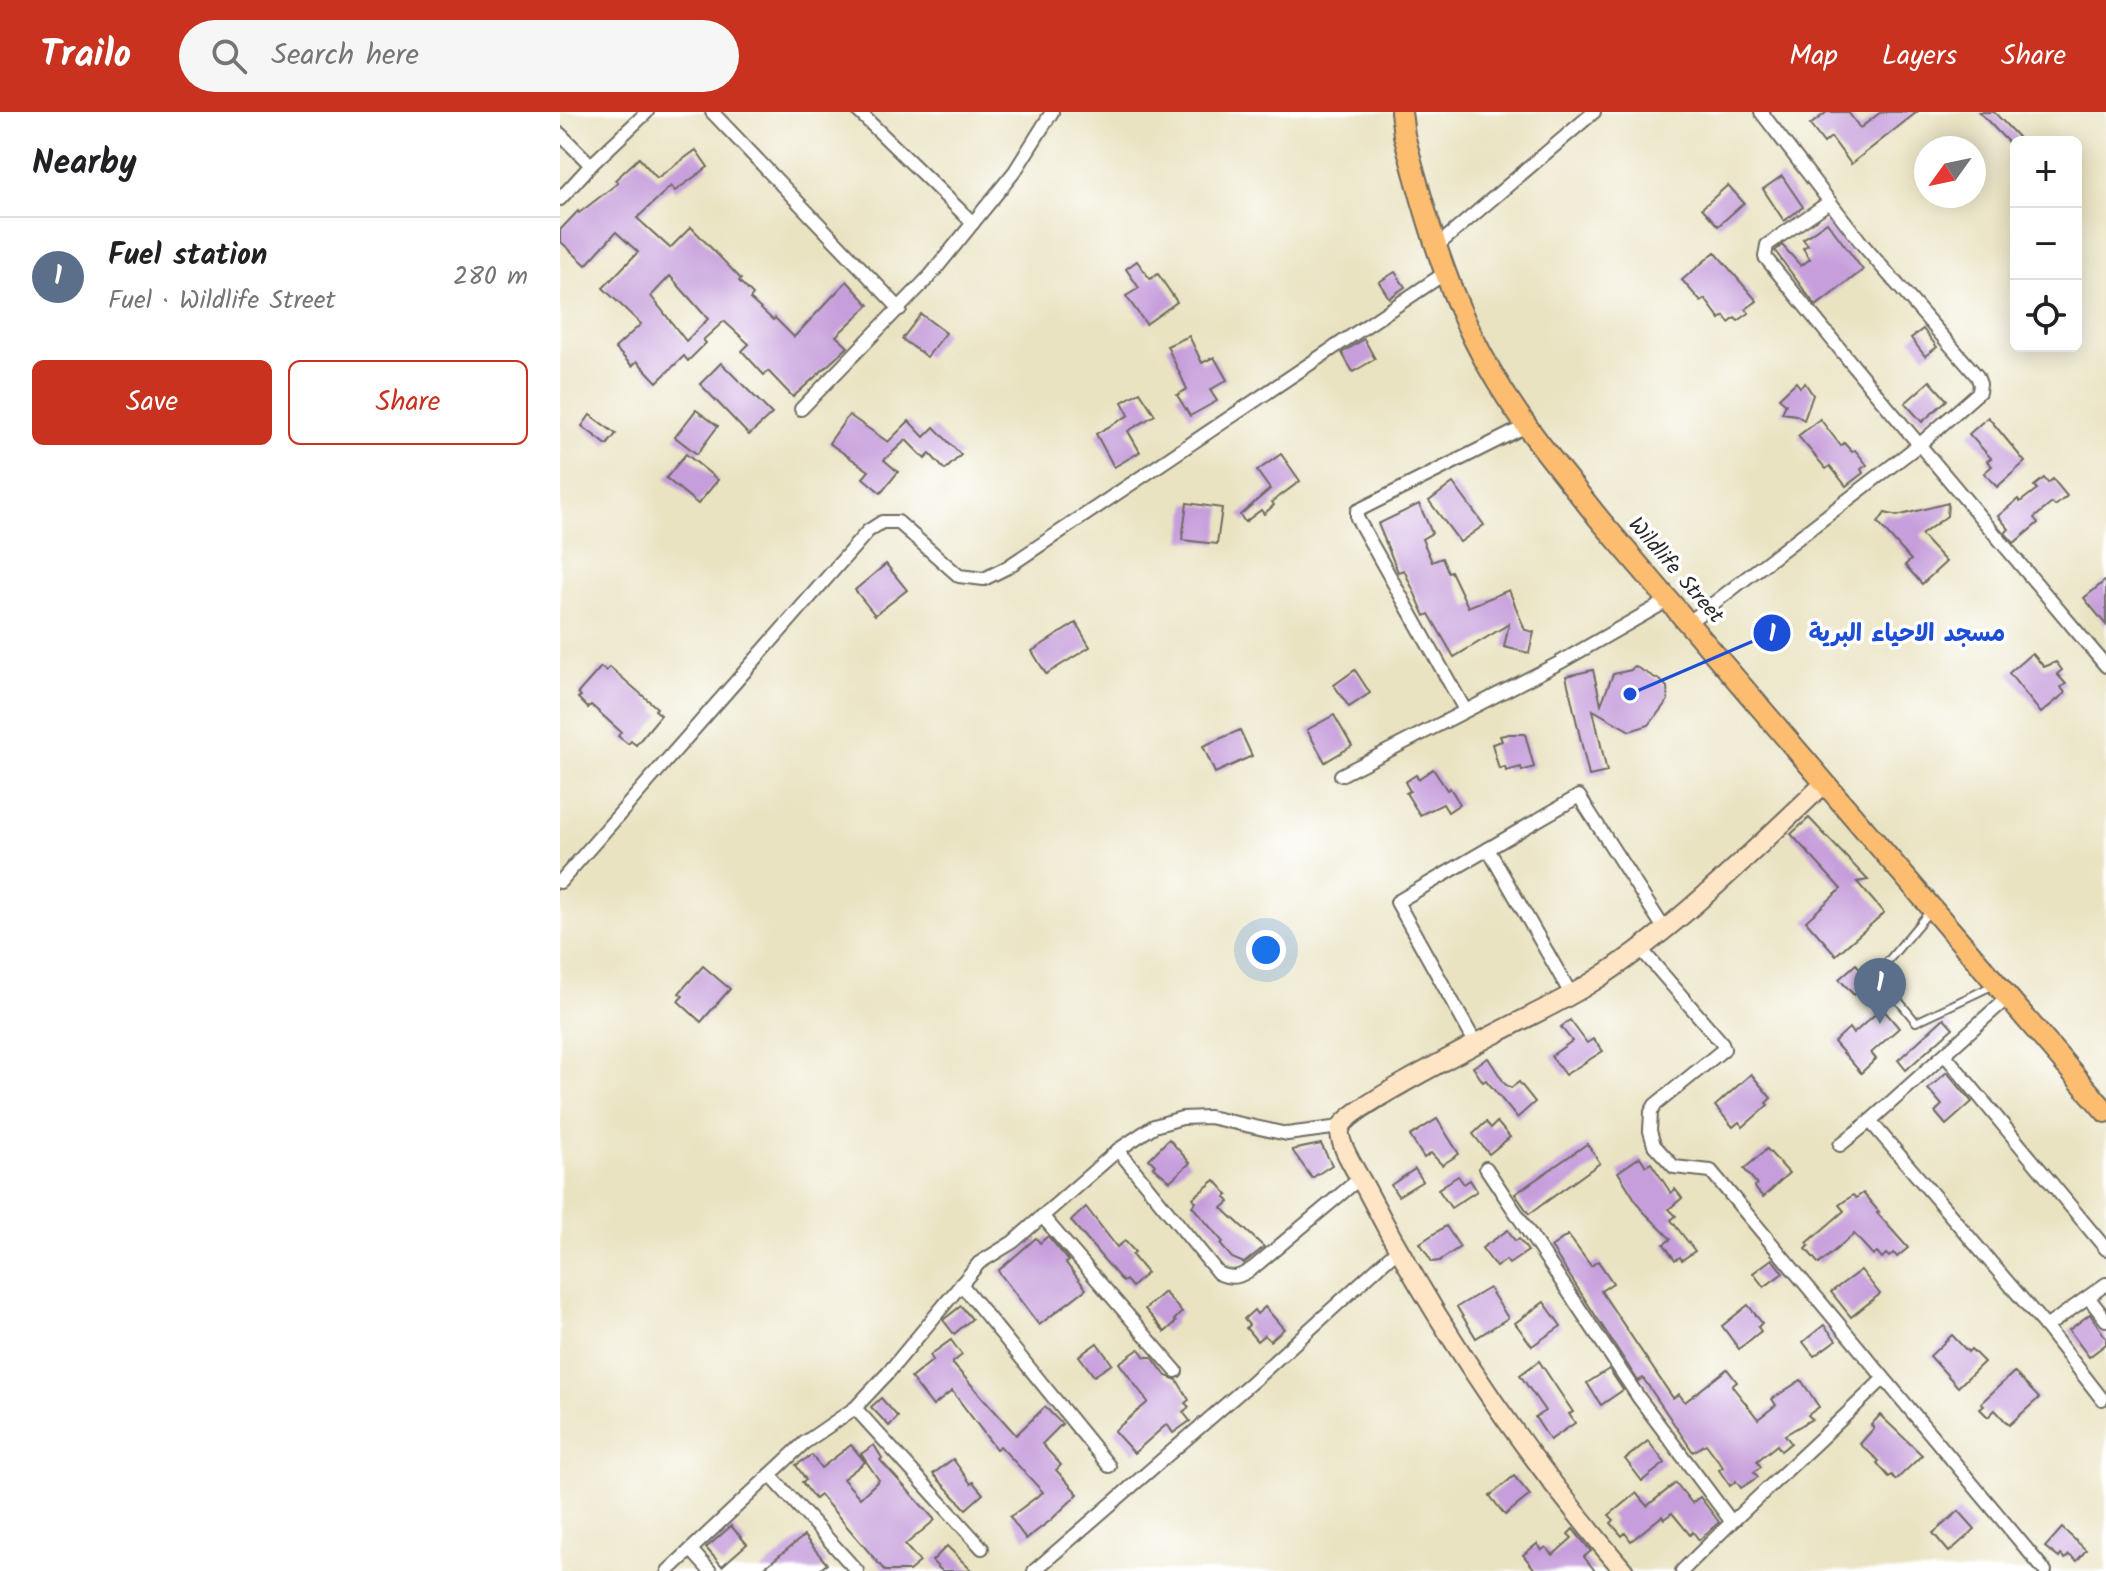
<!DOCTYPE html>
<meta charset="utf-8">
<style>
:root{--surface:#fff;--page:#f6f6f6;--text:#202124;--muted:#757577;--line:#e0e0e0;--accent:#c8321e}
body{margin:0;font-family:Kalam,"Playpen Sans Arabic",sans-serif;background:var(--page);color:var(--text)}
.controls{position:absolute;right:24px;top:24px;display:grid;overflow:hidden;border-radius:12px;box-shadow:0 4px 20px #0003}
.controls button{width:72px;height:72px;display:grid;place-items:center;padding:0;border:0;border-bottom:2px solid var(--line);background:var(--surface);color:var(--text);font:40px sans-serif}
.compass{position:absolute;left:1354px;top:24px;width:72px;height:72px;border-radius:50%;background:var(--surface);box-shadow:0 4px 20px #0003;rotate:237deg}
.you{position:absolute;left:706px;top:838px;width:28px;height:28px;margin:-20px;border:6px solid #fff;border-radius:50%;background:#1a73e8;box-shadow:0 0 0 12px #1a73e833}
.badge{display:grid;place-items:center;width:52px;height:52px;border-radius:50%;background:var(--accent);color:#fff;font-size:26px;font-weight:700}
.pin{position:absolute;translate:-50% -66px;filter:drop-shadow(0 2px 4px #0008)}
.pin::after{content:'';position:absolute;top:42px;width:28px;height:24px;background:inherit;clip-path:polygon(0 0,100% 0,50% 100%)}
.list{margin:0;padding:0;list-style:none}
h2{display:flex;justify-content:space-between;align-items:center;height:104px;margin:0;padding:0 32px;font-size:34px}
h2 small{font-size:26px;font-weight:400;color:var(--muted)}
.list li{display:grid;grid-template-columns:52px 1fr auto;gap:24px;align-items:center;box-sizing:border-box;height:120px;padding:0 32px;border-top:2px solid var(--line)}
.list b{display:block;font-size:30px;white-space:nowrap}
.list p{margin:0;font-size:26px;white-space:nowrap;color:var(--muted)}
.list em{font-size:26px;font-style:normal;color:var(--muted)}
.actions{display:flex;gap:16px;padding:24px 32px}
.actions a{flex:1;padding:18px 0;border:2px solid var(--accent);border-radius:12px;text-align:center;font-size:28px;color:var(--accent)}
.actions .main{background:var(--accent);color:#fff}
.icon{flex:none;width:44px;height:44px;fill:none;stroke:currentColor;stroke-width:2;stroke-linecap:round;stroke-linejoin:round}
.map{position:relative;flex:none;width:1546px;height:1459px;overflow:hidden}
header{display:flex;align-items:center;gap:48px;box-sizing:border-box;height:112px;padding:0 40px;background:var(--accent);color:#fff}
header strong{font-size:38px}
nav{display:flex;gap:44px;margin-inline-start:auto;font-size:28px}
.search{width:560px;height:72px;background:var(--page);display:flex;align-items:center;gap:20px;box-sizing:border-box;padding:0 28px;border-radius:44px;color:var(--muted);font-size:30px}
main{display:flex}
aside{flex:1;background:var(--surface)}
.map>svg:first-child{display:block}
.building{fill:#c69edb;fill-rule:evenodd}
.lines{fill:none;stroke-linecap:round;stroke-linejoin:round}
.lane-casing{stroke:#6e6b60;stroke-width:10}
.street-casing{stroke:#6e6b60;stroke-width:16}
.secondary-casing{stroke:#6e6b60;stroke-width:22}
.primary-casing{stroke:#6e6b60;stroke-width:24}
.lane{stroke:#fff;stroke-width:6}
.street{stroke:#fff;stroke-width:12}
.secondary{stroke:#fee5c5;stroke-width:18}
.primary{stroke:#fcbd6f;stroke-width:20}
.labels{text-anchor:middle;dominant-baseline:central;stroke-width:7;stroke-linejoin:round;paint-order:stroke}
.street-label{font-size:22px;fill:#2b2b2b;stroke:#fff}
.leader{fill:none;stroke:#1d4ed8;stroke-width:3}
.callout-dot{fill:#1d4ed8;stroke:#fff;stroke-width:3}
.mark-label{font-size:24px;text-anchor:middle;font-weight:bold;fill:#fff}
.callout-label{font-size:24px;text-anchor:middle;font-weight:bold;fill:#1d4ed8;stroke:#fff;stroke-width:7;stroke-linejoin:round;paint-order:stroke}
</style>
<header>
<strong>Trailo</strong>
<div class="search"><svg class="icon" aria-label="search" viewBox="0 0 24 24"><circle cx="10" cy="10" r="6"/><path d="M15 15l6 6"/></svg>Search here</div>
<nav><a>Map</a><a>Layers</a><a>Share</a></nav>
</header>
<main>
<aside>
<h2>Nearby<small></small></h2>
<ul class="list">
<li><span class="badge" style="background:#5c6f8a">1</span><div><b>Fuel station</b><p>Fuel · Wildlife Street</p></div><em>280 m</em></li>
</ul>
<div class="actions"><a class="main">Save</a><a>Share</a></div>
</aside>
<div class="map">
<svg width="1546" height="1459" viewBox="0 0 1546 1459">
<rect width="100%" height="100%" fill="#fff"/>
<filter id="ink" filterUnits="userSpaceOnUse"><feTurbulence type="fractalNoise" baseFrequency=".0125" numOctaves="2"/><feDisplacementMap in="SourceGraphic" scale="16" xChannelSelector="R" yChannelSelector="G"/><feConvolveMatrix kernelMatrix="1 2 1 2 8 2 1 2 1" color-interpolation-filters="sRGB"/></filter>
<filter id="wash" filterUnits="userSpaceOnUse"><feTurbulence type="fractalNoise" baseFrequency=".006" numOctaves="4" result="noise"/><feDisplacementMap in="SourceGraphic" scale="32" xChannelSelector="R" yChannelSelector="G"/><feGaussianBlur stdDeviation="1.8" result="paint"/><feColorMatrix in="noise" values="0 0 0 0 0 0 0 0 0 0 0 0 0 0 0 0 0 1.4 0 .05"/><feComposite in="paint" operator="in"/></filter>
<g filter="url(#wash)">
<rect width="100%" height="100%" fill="#eae3c2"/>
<g id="blocks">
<!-- building -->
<g class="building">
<path d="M1267 0H1288L1300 16 1321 0H1357L1291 52 1271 25 1264 31 1250 13Z"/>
<path d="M1419 0H1434L1458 25 1450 32Z"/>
<path d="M136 38 148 55 115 79 111 74 77 106 110 136 131 115 181 167 179 169 193 183 190 187 213 208 215 206 234 225 287 169 309 193 276 224 288 235 233 285 208 259 204 263 182 239 189 232 164 209 143 228 146 231 128 249 124 244 97 270 77 249 72 254 55 236 81 212 43 176 78 140 56 120 26 153 0 129V118L18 99 19 101 58 71 55 68 79 46 97 66ZM110 164 148 207 126 229 91 184Z"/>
<path d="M1222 64 1243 95 1224 109 1203 77Z"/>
<path d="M1168 73 1184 91 1158 114 1142 96Z"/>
<path d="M1267 110 1303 158 1256 194 1215 139 1222 133 1241 154 1250 147 1243 136 1248 133 1243 127Z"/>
<path d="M1155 140 1197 189 1186 197 1189 201 1178 209 1175 206 1169 211 1164 204 1160 207 1145 187 1141 190 1122 168Z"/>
<path d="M577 149 590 167 598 162 617 190 586 212 566 184 579 176 566 157Z"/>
<path d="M835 160 845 175 829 186 819 170Z"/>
<path d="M361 202 386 221 367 245 342 227Z"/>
<path d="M1363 217 1377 235 1365 244 1351 226Z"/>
<path d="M629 224 642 251 654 245 667 268 650 278 657 289 630 304 617 283 627 277 607 234Z"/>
<path d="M804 227 815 247 793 260 782 241Z"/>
<path d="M161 251 212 302 189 323 140 272Z"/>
<path d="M1370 269 1387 288 1362 310 1345 291Z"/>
<path d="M1236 270 1240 275 1245 271 1253 283 1244 308 1236 303 1222 301 1226 292 1219 286Z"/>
<path d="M580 280 595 303 568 319 580 340 554 355 536 322 569 303 562 290Z"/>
<path d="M136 298 158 314 137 342 115 325Z"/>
<path d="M30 303 56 322 47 333 22 314Z"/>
<path d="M289 303 328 330 349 309 364 325 374 315 401 343 385 358 370 342 365 347 346 328 324 348 338 360 321 381 303 366 309 359 269 331Z"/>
<path d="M1428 305 1465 350 1437 375 1424 361 1432 354 1427 349 1431 346 1409 322Z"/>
<path d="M1260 307 1281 334 1284 331 1292 340 1295 338 1307 353 1301 357 1303 361 1286 374 1270 354 1266 357 1238 324Z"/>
<path d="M126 342 158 368 138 392 106 366Z"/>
<path d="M721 342 740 369 712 390 714 393 704 402 701 398 685 410 680 403 710 377 697 359Z"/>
<path d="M1484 366 1488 371 1493 367 1507 384 1495 394 1492 391 1474 406 1478 411 1454 431 1445 421 1449 417 1438 404 1458 387 1460 390 1477 377 1474 374Z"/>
<path d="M893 371 924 413 900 430 869 389Z"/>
<path d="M627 391 662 396 657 432 622 428Z"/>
<path d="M1388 391 1387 404 1361 423 1386 450 1362 472 1345 453 1351 448 1318 411 1325 401 1337 404Z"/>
<path d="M859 392 872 421 862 427 872 450 882 446 888 460 891 459 908 495 949 478 965 518 974 520 969 541 944 535 949 512 894 545 869 502 865 504 844 458 838 460 818 412Z"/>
<path d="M326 452 347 478 315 503 295 478Z"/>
<path d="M1546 468V513L1524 486Z"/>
<path d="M516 511 530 535 486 562 472 539Z"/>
<path d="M1472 541 1484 555 1496 550 1502 558 1497 562 1506 572 1501 575 1505 581 1481 601 1449 561Z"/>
<path d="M1074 554 1101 569 1107 575 1108 588 1089 613 1070 619 1033 598 1047 660 1029 664 1006 564 1033 558 1041 592 1053 562 1071 558Z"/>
<path d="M41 555 46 559 50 555 97 596 95 598 101 603 76 633 71 629 68 632 58 624 61 620 31 593 28 596 18 586 21 584 18 581Z"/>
<path d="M795 558 810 581 789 595 774 573Z"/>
<path d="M774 603 792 634 765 650 747 618Z"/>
<path d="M680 618 692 644 655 661 643 634Z"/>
<path d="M949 622H965L974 655 962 659 961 655 946 659 945 655 939 657 932 632 942 629 940 624Z"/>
<path d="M873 657 887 678 890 676 900 692 888 700 883 692 860 703 846 681 850 679 845 670 856 663 858 667Z"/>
<path d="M1249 706 1308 768 1297 770 1324 801 1276 843 1246 809 1281 777 1231 722Z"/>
<path d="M1296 852 1310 869 1294 883 1279 867Z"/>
<path d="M143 854 170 877 141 910 118 889 123 884 119 881Z"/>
<path d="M1322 896 1339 916 1311 941 1316 947 1301 961 1274 930 1289 916 1293 922Z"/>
<path d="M1384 906 1393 916 1346 958 1338 948Z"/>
<path d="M1010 908 1027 931 1033 927 1043 939 1005 963 991 944 1012 929 1001 915Z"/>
<path d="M928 946 945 972 951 976 959 970 975 990 957 1006 926 968 923 970 913 955Z"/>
<path d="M1387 960 1412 990 1386 1013 1375 1000 1382 993 1368 977Z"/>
<path d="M1191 962 1211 986 1206 991 1208 993 1183 1015 1179 1010 1173 1015 1155 994Z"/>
<path d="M877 1007 899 1042 882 1053 871 1041 864 1046 850 1024Z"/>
<path d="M926 1010 931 1016 937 1010 950 1025 929 1042 913 1022Z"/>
<path d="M609 1027 630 1051 610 1069 593 1055 595 1053 589 1047Z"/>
<path d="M761 1032 772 1053 752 1066 732 1038Z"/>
<path d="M1027 1032 1040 1051 969 1102 955 1082Z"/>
<path d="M1207 1037 1229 1061 1203 1085 1194 1075 1197 1072 1184 1057Z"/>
<path d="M1080 1045 1086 1054 1091 1051 1111 1081 1115 1077 1122 1086 1109 1097 1116 1104 1111 1108 1135 1139 1122 1148 1120 1145 1115 1148 1104 1132 1111 1127 1081 1097 1058 1060Z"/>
<path d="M855 1057 863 1069 838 1084 831 1073Z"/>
<path d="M898 1064 904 1072 910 1068 917 1079 891 1096 878 1077Z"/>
<path d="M655 1068 668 1083 665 1085 669 1090 662 1096 704 1135 684 1151 672 1146 660 1132 663 1130 632 1094 636 1090 633 1086Z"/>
<path d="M1303 1081 1319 1100 1317 1101 1348 1136 1337 1145 1334 1141 1329 1145 1326 1142 1322 1146 1317 1140 1313 1143 1294 1122 1259 1152 1246 1137 1249 1134 1247 1131 1284 1099 1279 1093 1293 1083 1296 1086Z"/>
<path d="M526 1095 557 1135 565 1129 575 1140 572 1143 587 1161 572 1175 566 1168 563 1170 511 1109Z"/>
<path d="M886 1114 900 1135 879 1149 872 1150 860 1131Z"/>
<path d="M948 1118 955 1129 959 1127 968 1139 949 1152 946 1148 936 1155 922 1136Z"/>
<path d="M1008 1123 1031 1154 1038 1149 1053 1171 1041 1179 1113 1286 1119 1282 1125 1290 1167 1257 1177 1270 1172 1274 1198 1307 1216 1293 1212 1287 1241 1268 1259 1295 1248 1303 1252 1307 1225 1323 1231 1331 1221 1339 1217 1333 1197 1349 1201 1355 1194 1360 1198 1365 1181 1376 1176 1369 1170 1374 1159 1358 1163 1355 1146 1332 1133 1340 1083 1266 1078 1269 991 1135Z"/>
<path d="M488 1124 509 1149 506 1151 526 1177 479 1213 438 1159 476 1126 480 1131Z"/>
<path d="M1212 1147 1223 1161 1204 1175 1193 1161Z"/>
<path d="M1301 1158 1320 1182 1291 1205 1271 1180Z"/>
<path d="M929 1176 948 1206 916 1226 897 1195Z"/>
<path d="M604 1180 622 1200 614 1208 616 1210 605 1220 585 1197Z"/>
<path d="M984 1190 1001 1214 972 1234 955 1211Z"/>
<path d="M1188 1193 1202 1211 1198 1215 1201 1219 1179 1237 1162 1214Z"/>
<path d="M401 1194 412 1207 394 1222 383 1208Z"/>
<path d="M705 1195 724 1217 710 1229 704 1223 697 1229 686 1216 689 1213 684 1207 694 1198 697 1202Z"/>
<path d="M1530 1202 1546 1226V1232L1529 1245 1509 1218Z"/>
<path d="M1264 1213 1276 1228 1254 1244 1243 1230Z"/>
<path d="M1392 1223 1408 1240 1411 1237 1424 1250 1398 1275 1370 1244Z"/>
<path d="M391 1228 402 1243 392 1251 456 1323 485 1295 502 1312 482 1332 501 1353 496 1358 518 1382 491 1408 466 1427 450 1405 483 1380 440 1334 436 1337 392 1279 373 1294 351 1266 373 1248 370 1243Z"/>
<path d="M537 1231 552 1252 534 1264 519 1244Z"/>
<path d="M579 1237 585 1245H592L606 1264 617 1268 629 1288 625 1291 629 1295 623 1300 630 1309 613 1321 607 1312 574 1341 554 1319 588 1290 559 1251Z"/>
<path d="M979 1249 1013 1300 1009 1302 1015 1311 990 1328 975 1305 985 1299 960 1263Z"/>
<path d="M1049 1257 1063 1278 1041 1293 1027 1271Z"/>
<path d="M1454 1260 1479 1286 1449 1313 1435 1298 1428 1305 1420 1297 1424 1294 1421 1291Z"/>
<path d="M321 1286 338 1305 329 1314 311 1295Z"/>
<path d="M1320 1303 1362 1343 1336 1368 1332 1363 1329 1365 1317 1351 1319 1349 1300 1332 1314 1316 1311 1313Z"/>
<path d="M1088 1329 1105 1351 1082 1369 1065 1347Z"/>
<path d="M291 1333 305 1350 283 1367 300 1386 319 1368 301 1342 314 1333 322 1346 320 1348 375 1408 345 1433 360 1450 349 1459H325L260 1383 255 1387 242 1370 246 1368 236 1353 252 1343 261 1356Z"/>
<path d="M393 1347 411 1372 413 1370 423 1382 406 1397 373 1362Z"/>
<path d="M954 1364 970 1383 945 1403 930 1384Z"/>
<path d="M1116 1371 1132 1391 1140 1385 1159 1410 1139 1428 1133 1420 1130 1423 1112 1401 1104 1407 1102 1404 1071 1429 1065 1421 1062 1424 1051 1411 1054 1408 1049 1403 1076 1381 1087 1394Z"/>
<path d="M1399 1399 1415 1417 1389 1440 1373 1421Z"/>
<path d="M171 1414 187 1432 162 1454 146 1436Z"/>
<path d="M1502 1416 1526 1438 1517 1449 1509 1443 1505 1447 1501 1443 1499 1446 1485 1435Z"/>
<path d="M1013 1417 1031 1439 1024 1445 1035 1459H976L963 1443 977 1432 982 1438 986 1435 993 1443 1012 1426 1008 1422Z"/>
<path d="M244 1424 267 1452 258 1459H200Z"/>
<path d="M387 1434 412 1459H382L372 1449Z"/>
</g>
</g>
</g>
<g filter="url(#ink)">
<use href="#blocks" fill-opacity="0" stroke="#6e6b60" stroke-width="2"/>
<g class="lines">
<!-- lane casing -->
<g class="lane-casing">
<path id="lane" d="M1369 800 1323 855 1325 872 1356 910 1434 873"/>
</g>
<!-- street casing -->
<g class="street-casing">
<g id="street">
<path d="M152 0 340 197"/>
<path d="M299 0 413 111"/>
<path d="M0 22 31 53"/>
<path d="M0 87 31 53 87 0"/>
<path d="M1268 91 1207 133 1205 145 1314 279 1546 554"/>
<path d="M877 134 1034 0"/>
<path d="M241 297 370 164 455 59 492 0"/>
<path d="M1128 511 1360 332 1419 280 1420 272 1417 264 1303 133 1201 0"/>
<path d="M905 598 797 406V399L968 313"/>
<path d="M781 663 999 551 1109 488"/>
<path d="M928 737 1011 882"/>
<path d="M0 770 308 419 322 410H338L399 464 424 467 446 456 885 161"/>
<path d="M1080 836 1162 931 1164 937 1095 993 1091 1000 1090 1019 1094 1033 1114 1055 1151 1059 1485 1459"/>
<path d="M1447 886 1310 1009 1486 1215 1546 1172"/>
<path d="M916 932 837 790 1019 684 1105 818"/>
<path d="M1385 943 1546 1137"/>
<path d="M1280 1033 1310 1009"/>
<path d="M558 1038 658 1161C673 1168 680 1165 693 1156L800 1066"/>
<path d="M926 1056 1079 1286 1171 1409"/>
<path d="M482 1104 616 1259"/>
<path d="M401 1172 549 1354"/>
<path d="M1528 1185 1546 1208"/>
<path d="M1486 1215 1542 1287"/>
<path d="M295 1296 422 1436"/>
<path d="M210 1363 297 1459"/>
<path d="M132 1439 150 1459"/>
<path d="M108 1459 244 1331 295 1296 327 1262 419 1151 453 1130 558 1038 594 1014 622 1006 649 1005 727 1022 780 1015"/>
<path d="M474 1459 694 1268 837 1138"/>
<path d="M1122 1459C1187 1393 1257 1332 1323 1267"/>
</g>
</g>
<!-- secondary casing -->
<g class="secondary-casing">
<path id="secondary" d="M1064 1459C963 1341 876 1213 805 1075 798 1062 775 1028 781 1015 788 997 912 934 935 922 965 906 997 892 1026 874 1115 819 1189 742 1265 671"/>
</g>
<!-- primary casing -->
<g class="primary-casing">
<path id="primary" d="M841 0 844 23C865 102 887 182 928 254 957 307 1002 360 1040 408L1546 1000"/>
</g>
<!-- lane -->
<use href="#lane" class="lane"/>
<!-- street -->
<use href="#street" class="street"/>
<!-- secondary -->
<use href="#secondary" class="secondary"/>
<!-- primary -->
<use href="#primary" class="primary"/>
</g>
</g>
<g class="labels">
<!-- street labels -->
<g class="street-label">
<text transform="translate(1115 459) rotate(49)">Wildlife Street</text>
</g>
</g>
<!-- callouts -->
<path class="leader" d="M1070 582L1212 521"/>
<g class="callout-dot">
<circle cx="1070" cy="582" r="8"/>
<circle cx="1212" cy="521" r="20"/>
</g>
<g class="mark-label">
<text x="1212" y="529">1</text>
</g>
<g class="callout-label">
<text x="1347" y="529">مسجد الاحياء البرية</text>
</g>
</svg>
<div class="controls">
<button>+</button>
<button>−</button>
<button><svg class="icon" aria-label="locate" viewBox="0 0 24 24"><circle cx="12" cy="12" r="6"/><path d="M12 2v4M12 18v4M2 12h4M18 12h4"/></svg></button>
</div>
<svg class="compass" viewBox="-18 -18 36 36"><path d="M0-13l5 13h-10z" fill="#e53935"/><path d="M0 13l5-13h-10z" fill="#757577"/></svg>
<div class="you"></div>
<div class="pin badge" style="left:1320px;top:912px;background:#5c6f8a">1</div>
</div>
</main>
